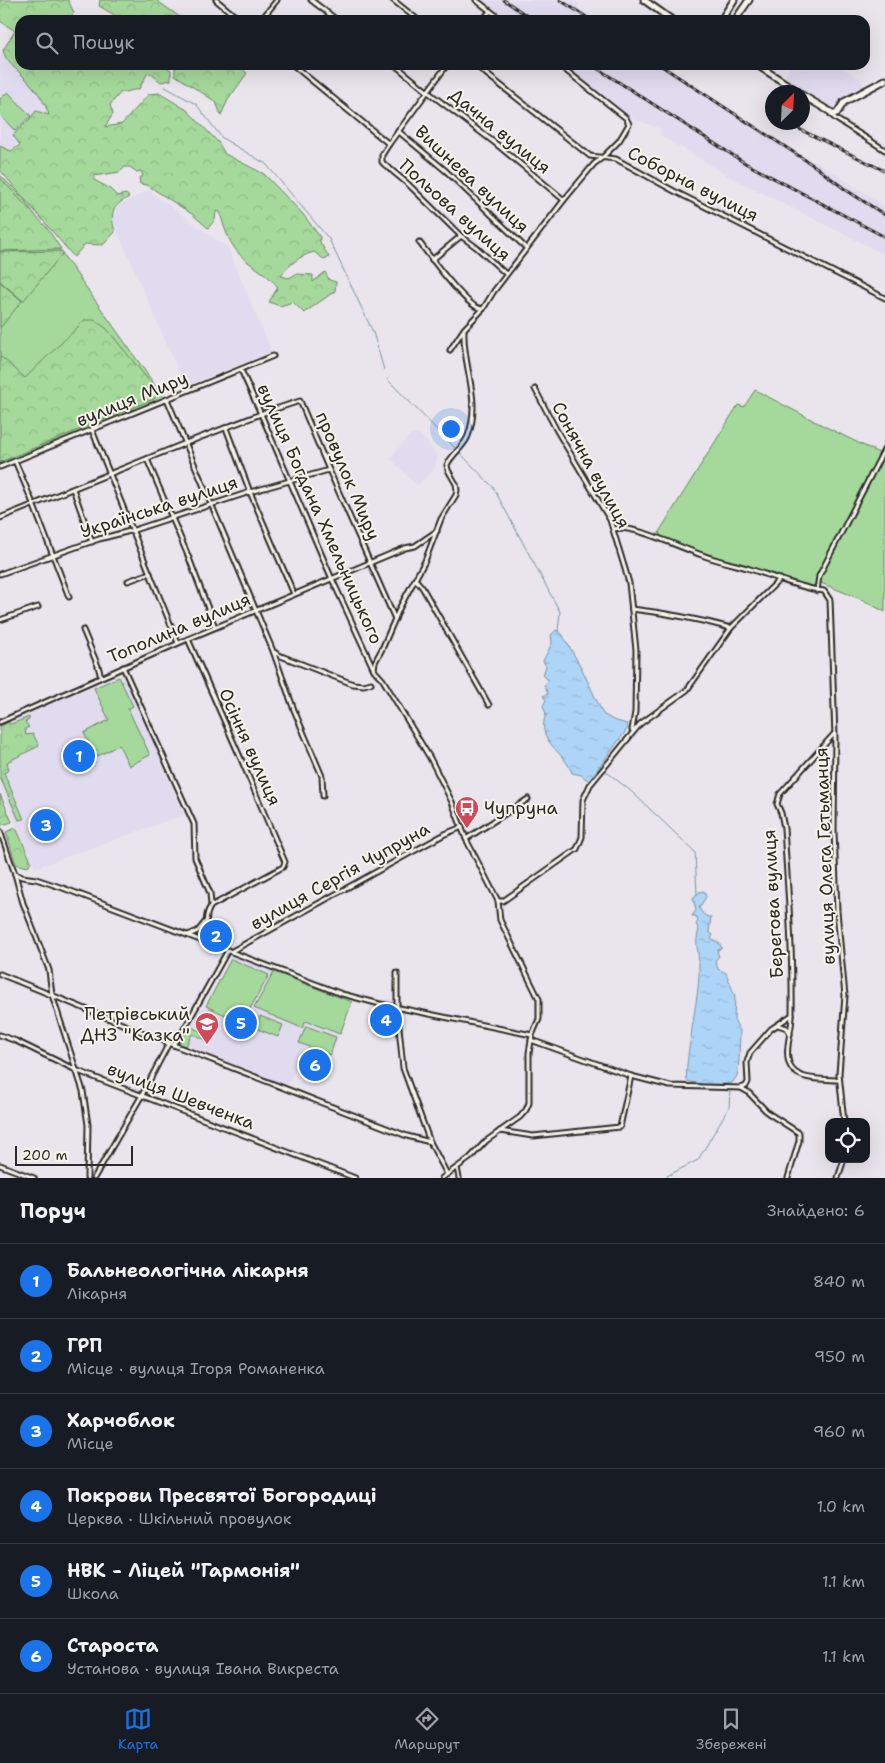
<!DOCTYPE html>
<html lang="uk">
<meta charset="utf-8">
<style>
:root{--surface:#171b24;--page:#242831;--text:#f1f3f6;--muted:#9ea1a6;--line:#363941;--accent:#1a73e8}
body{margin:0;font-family:"Shantell Sans",sans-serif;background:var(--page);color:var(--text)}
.controls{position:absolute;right:15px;bottom:15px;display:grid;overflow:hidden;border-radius:10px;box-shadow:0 5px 20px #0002}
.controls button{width:45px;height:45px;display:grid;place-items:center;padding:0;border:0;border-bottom:1px solid var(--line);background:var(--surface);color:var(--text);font:25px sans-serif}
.compass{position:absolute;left:765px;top:85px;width:45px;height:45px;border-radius:50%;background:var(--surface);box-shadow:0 5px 20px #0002;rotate:24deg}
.scale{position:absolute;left:15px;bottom:12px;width:118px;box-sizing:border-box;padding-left:5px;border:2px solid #2b2b2b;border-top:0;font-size:14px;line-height:18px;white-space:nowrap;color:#2b2b2b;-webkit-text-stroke:4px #f7f3e8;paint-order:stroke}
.you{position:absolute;left:450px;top:428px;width:18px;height:18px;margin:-12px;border:4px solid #fff;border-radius:50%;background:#1a73e8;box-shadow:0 0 0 8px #1a73e833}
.badge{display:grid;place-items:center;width:32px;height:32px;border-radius:50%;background:var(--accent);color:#fff;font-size:16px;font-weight:700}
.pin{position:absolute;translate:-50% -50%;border:2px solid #fff;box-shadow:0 1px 5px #0006}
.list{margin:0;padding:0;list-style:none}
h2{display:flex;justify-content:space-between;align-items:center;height:65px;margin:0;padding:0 20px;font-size:21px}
h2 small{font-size:16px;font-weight:400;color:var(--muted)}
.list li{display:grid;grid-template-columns:32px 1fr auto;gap:15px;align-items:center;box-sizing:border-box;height:75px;padding:0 20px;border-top:1px solid var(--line)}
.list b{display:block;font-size:19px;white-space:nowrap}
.list p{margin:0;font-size:16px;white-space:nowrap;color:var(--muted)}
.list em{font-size:16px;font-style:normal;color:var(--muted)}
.icon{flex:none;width:28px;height:28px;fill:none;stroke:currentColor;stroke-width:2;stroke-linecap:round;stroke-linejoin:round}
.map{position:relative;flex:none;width:885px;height:1178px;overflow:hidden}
.search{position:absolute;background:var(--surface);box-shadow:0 5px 20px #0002;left:15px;right:15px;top:15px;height:55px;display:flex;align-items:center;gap:12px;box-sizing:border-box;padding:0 18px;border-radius:15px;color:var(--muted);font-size:19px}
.sheet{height:515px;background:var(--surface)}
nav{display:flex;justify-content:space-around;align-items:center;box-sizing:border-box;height:70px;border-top:1px solid var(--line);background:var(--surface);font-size:14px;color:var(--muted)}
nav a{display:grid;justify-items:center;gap:2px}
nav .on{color:var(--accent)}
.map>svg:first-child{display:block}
.built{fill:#e1dbef}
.green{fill:#a5d99b;stroke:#688263}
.forest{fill:url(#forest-crowns);stroke:#688263}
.water{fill:url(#water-ripples);stroke:#7991a5}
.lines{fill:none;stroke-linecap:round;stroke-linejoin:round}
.stream{stroke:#7991a5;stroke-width:1}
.street-casing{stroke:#2b2b2b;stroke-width:7}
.secondary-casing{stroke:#2b2b2b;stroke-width:9}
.street{stroke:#f7f3e8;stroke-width:3}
.secondary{stroke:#f7f3e8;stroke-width:5}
.rail-casing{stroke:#2b2b2b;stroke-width:3}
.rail{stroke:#f7f3e8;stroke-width:1;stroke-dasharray:4;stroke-linecap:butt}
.labels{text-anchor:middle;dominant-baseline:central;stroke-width:4;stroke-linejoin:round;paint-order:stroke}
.street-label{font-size:18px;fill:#2b2b2b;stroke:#f7f3e8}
.poi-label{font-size:18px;fill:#2b2b2b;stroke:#f7f3e8;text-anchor:start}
</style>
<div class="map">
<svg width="885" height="1178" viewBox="0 0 885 1178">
<defs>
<pattern id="forest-crowns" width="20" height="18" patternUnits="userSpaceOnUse" patternTransform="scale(1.25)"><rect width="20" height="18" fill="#a5d99b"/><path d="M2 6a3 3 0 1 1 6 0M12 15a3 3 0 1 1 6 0" fill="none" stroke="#8eba86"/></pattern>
<pattern id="water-ripples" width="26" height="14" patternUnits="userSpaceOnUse" patternTransform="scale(1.25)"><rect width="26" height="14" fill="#add5f7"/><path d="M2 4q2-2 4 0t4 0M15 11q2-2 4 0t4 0" fill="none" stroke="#95b7d4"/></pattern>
</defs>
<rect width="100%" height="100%" fill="#eae5ec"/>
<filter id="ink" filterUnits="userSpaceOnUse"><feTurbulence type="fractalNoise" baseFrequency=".02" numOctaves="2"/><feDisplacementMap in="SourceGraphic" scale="10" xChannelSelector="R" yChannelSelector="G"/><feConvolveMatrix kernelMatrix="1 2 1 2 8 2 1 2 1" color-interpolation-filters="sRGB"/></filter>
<g filter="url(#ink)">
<!-- built -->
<g class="built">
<path d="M482 0H572L580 5 577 9 593 20H507Z"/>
<path d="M3 50 54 105 0 162V53Z"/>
<path d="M565 65H662L814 165 815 160 885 206V255L730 177 673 143 660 135 661 129 633 119Z"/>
<path d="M792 65H837L858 77 865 86 839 102 832 109 785 77Z"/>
<path d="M148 190 228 248 272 352 185 386 112 219 118 206Z"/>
<path d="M411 434 421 435 438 456 434 470 417 486 390 458Z"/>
<path d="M123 674 184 815 35 868 0 787V725Z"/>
<path d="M231 955 274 972 255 1008 303 1027 305 1021 340 1034 331 1058 304 1047 288 1086 179 1043 199 1007 204 1008Z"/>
</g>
<!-- green -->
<g class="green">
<path d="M8 92 31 116 15 131 0 115V99Z"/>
<path d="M0 175 23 198 164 398 0 465Z"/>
<path d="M755 390 824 426 885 456V612L863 600 816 581 813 587 715 557 661 537 659 532 738 405 744 407Z"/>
<path d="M119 677 133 706 128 709 150 755 129 766 119 745 96 757 84 733 109 720 94 688Z"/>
<path d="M231 959 269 975 242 1023 206 1006Z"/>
<path d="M274 972 352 1002 340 1034 306 1021 302 1028 254 1008Z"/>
<path d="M260 1016 283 1025 278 1037 255 1028Z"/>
<path d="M189 1026 209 1035 206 1040 192 1034 186 1046 179 1043Z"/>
<path d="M306 1026 336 1037 330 1055 299 1043Z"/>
</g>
<!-- forest -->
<g class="forest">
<path d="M0 0H58L59 1 68 0 74 13 67 20H20V65H163L171 70V80L161 82 150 73 147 74 139 89 120 93 110 105 113 114 105 127 122 124 149 94 159 93 187 110 218 142 225 154 264 174 302 213 320 237V242L329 257 325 260 314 252C299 256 290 264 281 276L289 278 296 274 313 275V282L325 272 329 280 336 282 335 291 304 313 293 302 280 306 269 302 278 287C269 276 259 270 248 262 231 249 225 232 220 212L216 211 215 220 208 228 192 214 147 185 140 184 139 178 143 176 141 171 137 172 130 167H125L120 172 94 176V180L109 188 117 196 126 194 129 197C111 207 110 213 115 232L103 245 85 244 74 257 0 170V146L11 151 20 145 13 135 29 120 36 111 49 115C45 101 35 88 25 78 16 68 6 63 3 50L15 31 0 21Z"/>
<path d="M100 0H156L184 20H123L99 6Z"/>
<path d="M181 65H238L247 73 228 100 221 115 216 102 175 75V68Z"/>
<path d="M0 178 47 228 61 249 0 251Z"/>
<path d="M62 251 63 253 23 301 0 281V252Z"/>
<path d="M0 282 22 301 0 328Z"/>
<path d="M85 320H94L106 328 159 393 154 399 0 462V357L4 359 25 378Z"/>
<path d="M29 717V720L25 722 29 727 25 729 26 735 33 734 39 746 7 762 9 770 4 773 24 819 19 820 0 777V726L8 722 11 724Z"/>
<path d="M0 794 12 822 2 825 0 818Z"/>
<path d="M16 828 31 861 28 867 16 864 6 832Z"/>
</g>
<!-- water -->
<g class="water">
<path d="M556 630 562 634 581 667 603 714 613 720 627 724 628 728 589 781 581 775 572 773C564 750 535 742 546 714L543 706 546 700 543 696 548 694 544 685 549 681 543 675 546 666 543 661 552 643 551 635Z"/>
<path d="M704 891 706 897 699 908 703 914 708 917H711L709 932 713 935 711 939 719 943 722 948 717 951 719 956 715 961 718 969 726 973 735 996 734 1020 740 1031 739 1061 737 1076 732 1083 710 1086 687 1081C685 1075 689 1045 691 1038 693 1014 700 989 699 965 699 952 694 942 699 930L696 924 698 921 696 916H692L696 910 693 898 699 892Z"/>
</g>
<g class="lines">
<!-- stream -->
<g class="stream">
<path d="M165 87 196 104 222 138 266 164 329 239 373 332 384 370"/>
<path d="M387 379 456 449"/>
<path d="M459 452 493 487 560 612 558 632"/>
<path d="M598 765 632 792 695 852 697 895"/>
<path d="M667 1178V1176L698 1160 729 1107 730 1090"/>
</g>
<!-- street casing -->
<g class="street-casing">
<g id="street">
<path d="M216 0 240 20"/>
<path d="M311 0 337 20"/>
<path d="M393 0 418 20"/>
<path d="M476 0 502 20"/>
<path d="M261 20 277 0"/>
<path d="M483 20 490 11"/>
<path d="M293 65 389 144 382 155V162L384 164 408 184 461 236 476 247 506 274"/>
<path d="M395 65 428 92 495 143 564 200"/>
<path d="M475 65 590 156 616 159 674 191 885 298"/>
<path d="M831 115 836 119 885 150"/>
<path d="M398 131 446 171 526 248"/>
<path d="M389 144 447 65"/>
<path d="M419 242C429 255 468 310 483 309"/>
<path d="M432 260 461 236"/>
<path d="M450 350 464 329 483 309 494 291 564 200 594 164 602 158 619 141 629 124 626 118 559 65"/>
<path d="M241 370 261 414 332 579 369 659 374 670 383 680 430 758 452 802 466 839 498 901 500 920 539 999V1019L532 1035 529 1053V1103L526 1110 520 1117 486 1141 470 1158 442 1178"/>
<path d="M535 389 557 431 610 520 625 569 629 583 636 650 635 712 632 730"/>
<path d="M167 399 273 651 294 710 322 776 323 796"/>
<path d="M226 428 250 492 294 594"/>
<path d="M92 430 178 643"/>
<path d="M147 459 189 558 215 627"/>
<path d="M15 461 32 501 69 597"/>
<path d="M0 467 273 356"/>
<path d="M73 489 92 542"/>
<path d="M0 518 186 443 266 412 300 401 329 470 395 619"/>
<path d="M614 529C633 524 681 548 702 555 718 561 734 564 750 569 775 577 799 588 824 591L830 600 835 736 834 831 837 911 845 996 839 1074 844 1122"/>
<path d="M0 574 99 539 134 530 250 492 329 470"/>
<path d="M416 580 422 587 489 705"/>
<path d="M128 581 150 573"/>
<path d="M817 591 819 576 885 448"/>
<path d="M632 609C666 613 698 619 731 628"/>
<path d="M0 620 38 607"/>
<path d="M83 630 98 666 101 677"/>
<path d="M188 639 241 759 285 862 283 867 211 906C202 919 208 932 215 944"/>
<path d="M274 652 281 656 353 684 364 685 371 683"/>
<path d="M123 667 194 824 195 858 210 893 211 905"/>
<path d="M374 669 375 662 382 649 400 607 425 561 441 519 456 495 457 490 456 484 448 470 447 465C452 454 464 447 468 436 482 398 462 367 464 330"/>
<path d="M0 722 188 639 405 548 415 546 437 531"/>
<path d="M834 734 780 794 777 804 781 813 784 828C788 891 793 954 792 1016 792 1032 782 1055 792 1069 801 1081 826 1079 839 1080"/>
<path d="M0 831 15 874 23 903 49 970 52 995 83 1091 88 1125 87 1178"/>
<path d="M466 839 528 799"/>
<path d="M15 874 22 877 36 879 63 888 342 994 380 1004 532 1035"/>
<path d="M498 901H503L577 849 582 837 583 800 590 785 640 724 687 690 731 628 780 579"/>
<path d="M188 935 198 931 206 921"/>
<path d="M232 951 445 834 462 827"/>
<path d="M397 973V1007L403 1068 430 1142 447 1174"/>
<path d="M0 974 171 1044 407 1136 430 1142"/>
<path d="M778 1025 787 1028 790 1034"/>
<path d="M0 1035 16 1041 78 1071 355 1178"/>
<path d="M531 1040 631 1076 670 1086 741 1088 748 1092 768 1113 799 1133V1141L788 1178"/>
<path d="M173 1045 183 1031 228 950"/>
<path d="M741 1088 746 1086 748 1082 747 1062 750 1053 771 1029 792 1015"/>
<path d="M500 1131 533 1136 620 1127 631 1076"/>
<path d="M0 1165 34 1178"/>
<path d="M457 1168 459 1178"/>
<path d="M94 1178 142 1095 169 1043"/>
<path d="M838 1178 844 1159"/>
</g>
</g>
<!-- secondary casing -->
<g class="secondary-casing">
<g id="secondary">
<path d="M644 0 672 20"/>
<path d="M721 20 734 0"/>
<path d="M735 20 749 0"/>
<path d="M757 65 799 92"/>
<path d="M802 95 834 114 837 113 844 102 885 80"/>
</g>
</g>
<!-- street -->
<use href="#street" class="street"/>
<!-- secondary -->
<use href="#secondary" class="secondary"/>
<!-- rail casing -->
<g class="rail-casing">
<g id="rail">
<path d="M504 0 533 20"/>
<path d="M560 0 591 20"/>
<path d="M592 65 745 163 885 237"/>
<path d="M660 65 816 167 846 190 885 215"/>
<path d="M795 127 885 171"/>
</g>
</g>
<!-- rail -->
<use href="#rail" class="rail"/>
</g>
</g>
<!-- icons -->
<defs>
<g id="bus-pin" transform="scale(1.25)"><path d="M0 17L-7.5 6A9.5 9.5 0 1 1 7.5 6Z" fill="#d1495b" stroke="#f7f3e8"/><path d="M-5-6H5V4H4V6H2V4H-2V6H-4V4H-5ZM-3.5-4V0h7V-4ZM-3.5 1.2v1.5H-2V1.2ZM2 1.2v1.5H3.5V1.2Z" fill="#fff"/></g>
<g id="school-pin" transform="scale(1.25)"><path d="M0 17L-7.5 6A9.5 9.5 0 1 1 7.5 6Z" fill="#d1495b" stroke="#f7f3e8"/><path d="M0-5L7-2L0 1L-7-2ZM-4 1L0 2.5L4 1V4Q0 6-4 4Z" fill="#fff"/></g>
</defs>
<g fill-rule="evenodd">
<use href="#bus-pin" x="467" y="808"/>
<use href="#school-pin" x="207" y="1024"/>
</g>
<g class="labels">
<!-- street labels -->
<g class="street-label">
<text transform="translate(500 131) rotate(39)">Дачна вулиця</text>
<text transform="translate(472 179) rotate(43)">Вишнева вулиця</text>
<text transform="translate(693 184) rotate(27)">Соборна вулиця</text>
<text transform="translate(455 210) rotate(42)">Польова вулиця</text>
<text transform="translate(132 399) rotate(-22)">вулиця Миру</text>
<text transform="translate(591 465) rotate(61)">Сонячна вулиця</text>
<text transform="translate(348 476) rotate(67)">провулок Миру</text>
<text transform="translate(159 507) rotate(-18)">Українська вулиця</text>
<text transform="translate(320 514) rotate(66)">вулиця Богдана Хмельницького</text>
<text transform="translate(179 628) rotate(-23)">Тополина вулиця</text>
<text transform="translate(250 747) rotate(66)">Осіння вулиця</text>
<text transform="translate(825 856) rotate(-92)">вулиця Олега Гетьманця</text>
<text transform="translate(340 876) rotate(-29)">вулиця Сергія Чупруна</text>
<text transform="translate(773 904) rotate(-93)">Берегова вулиця</text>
<text transform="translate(181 1096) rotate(21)">вулиця Шевченка</text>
</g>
<!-- poi labels -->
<g class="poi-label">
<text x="484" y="808">Чупруна</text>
<text x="190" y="1014" text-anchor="end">Петрівський<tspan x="190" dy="21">ДНЗ "Казка"</tspan></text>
</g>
</g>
</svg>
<div class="controls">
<button><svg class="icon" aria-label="locate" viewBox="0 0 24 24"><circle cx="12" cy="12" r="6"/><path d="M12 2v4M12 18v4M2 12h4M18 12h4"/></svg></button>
</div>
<svg class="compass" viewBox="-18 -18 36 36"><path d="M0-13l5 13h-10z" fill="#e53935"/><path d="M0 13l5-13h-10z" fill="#9ea1a6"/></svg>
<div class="scale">200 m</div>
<div class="you"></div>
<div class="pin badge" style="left:79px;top:756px">1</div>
<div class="pin badge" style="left:216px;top:936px">2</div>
<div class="pin badge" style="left:46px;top:825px">3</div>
<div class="pin badge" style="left:386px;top:1020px">4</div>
<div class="pin badge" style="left:241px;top:1023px">5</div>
<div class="pin badge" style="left:315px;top:1065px">6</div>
<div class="search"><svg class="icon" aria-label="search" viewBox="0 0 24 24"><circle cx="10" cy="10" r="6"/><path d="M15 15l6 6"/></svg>Пошук</div>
</div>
<section class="sheet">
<h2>Поруч<small>Знайдено: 6</small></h2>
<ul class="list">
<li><span class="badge">1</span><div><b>Бальнеологічна лікарня</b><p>Лікарня</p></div><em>840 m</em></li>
<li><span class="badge">2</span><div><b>ГРП</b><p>Місце · вулиця Ігоря Романенка</p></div><em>950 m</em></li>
<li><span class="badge">3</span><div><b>Харчоблок</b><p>Місце</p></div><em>960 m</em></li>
<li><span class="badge">4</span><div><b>Покрови Пресвятої Богородиці</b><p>Церква · Шкільний провулок</p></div><em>1.0 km</em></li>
<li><span class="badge">5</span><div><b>НВК - Ліцей &quot;Гармонія&quot;</b><p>Школа</p></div><em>1.1 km</em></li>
<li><span class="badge">6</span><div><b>Староста</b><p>Установа · вулиця Івана Викреста</p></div><em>1.1 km</em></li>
</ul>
</section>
<nav>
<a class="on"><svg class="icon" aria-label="map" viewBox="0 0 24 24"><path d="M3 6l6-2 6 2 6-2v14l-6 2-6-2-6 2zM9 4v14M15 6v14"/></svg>Карта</a>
<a><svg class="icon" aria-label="directions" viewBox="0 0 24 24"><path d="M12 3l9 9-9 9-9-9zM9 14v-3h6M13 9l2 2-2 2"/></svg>Маршрут</a>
<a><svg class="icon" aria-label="saved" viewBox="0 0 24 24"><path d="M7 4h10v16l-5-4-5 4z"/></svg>Збережені</a>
</nav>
